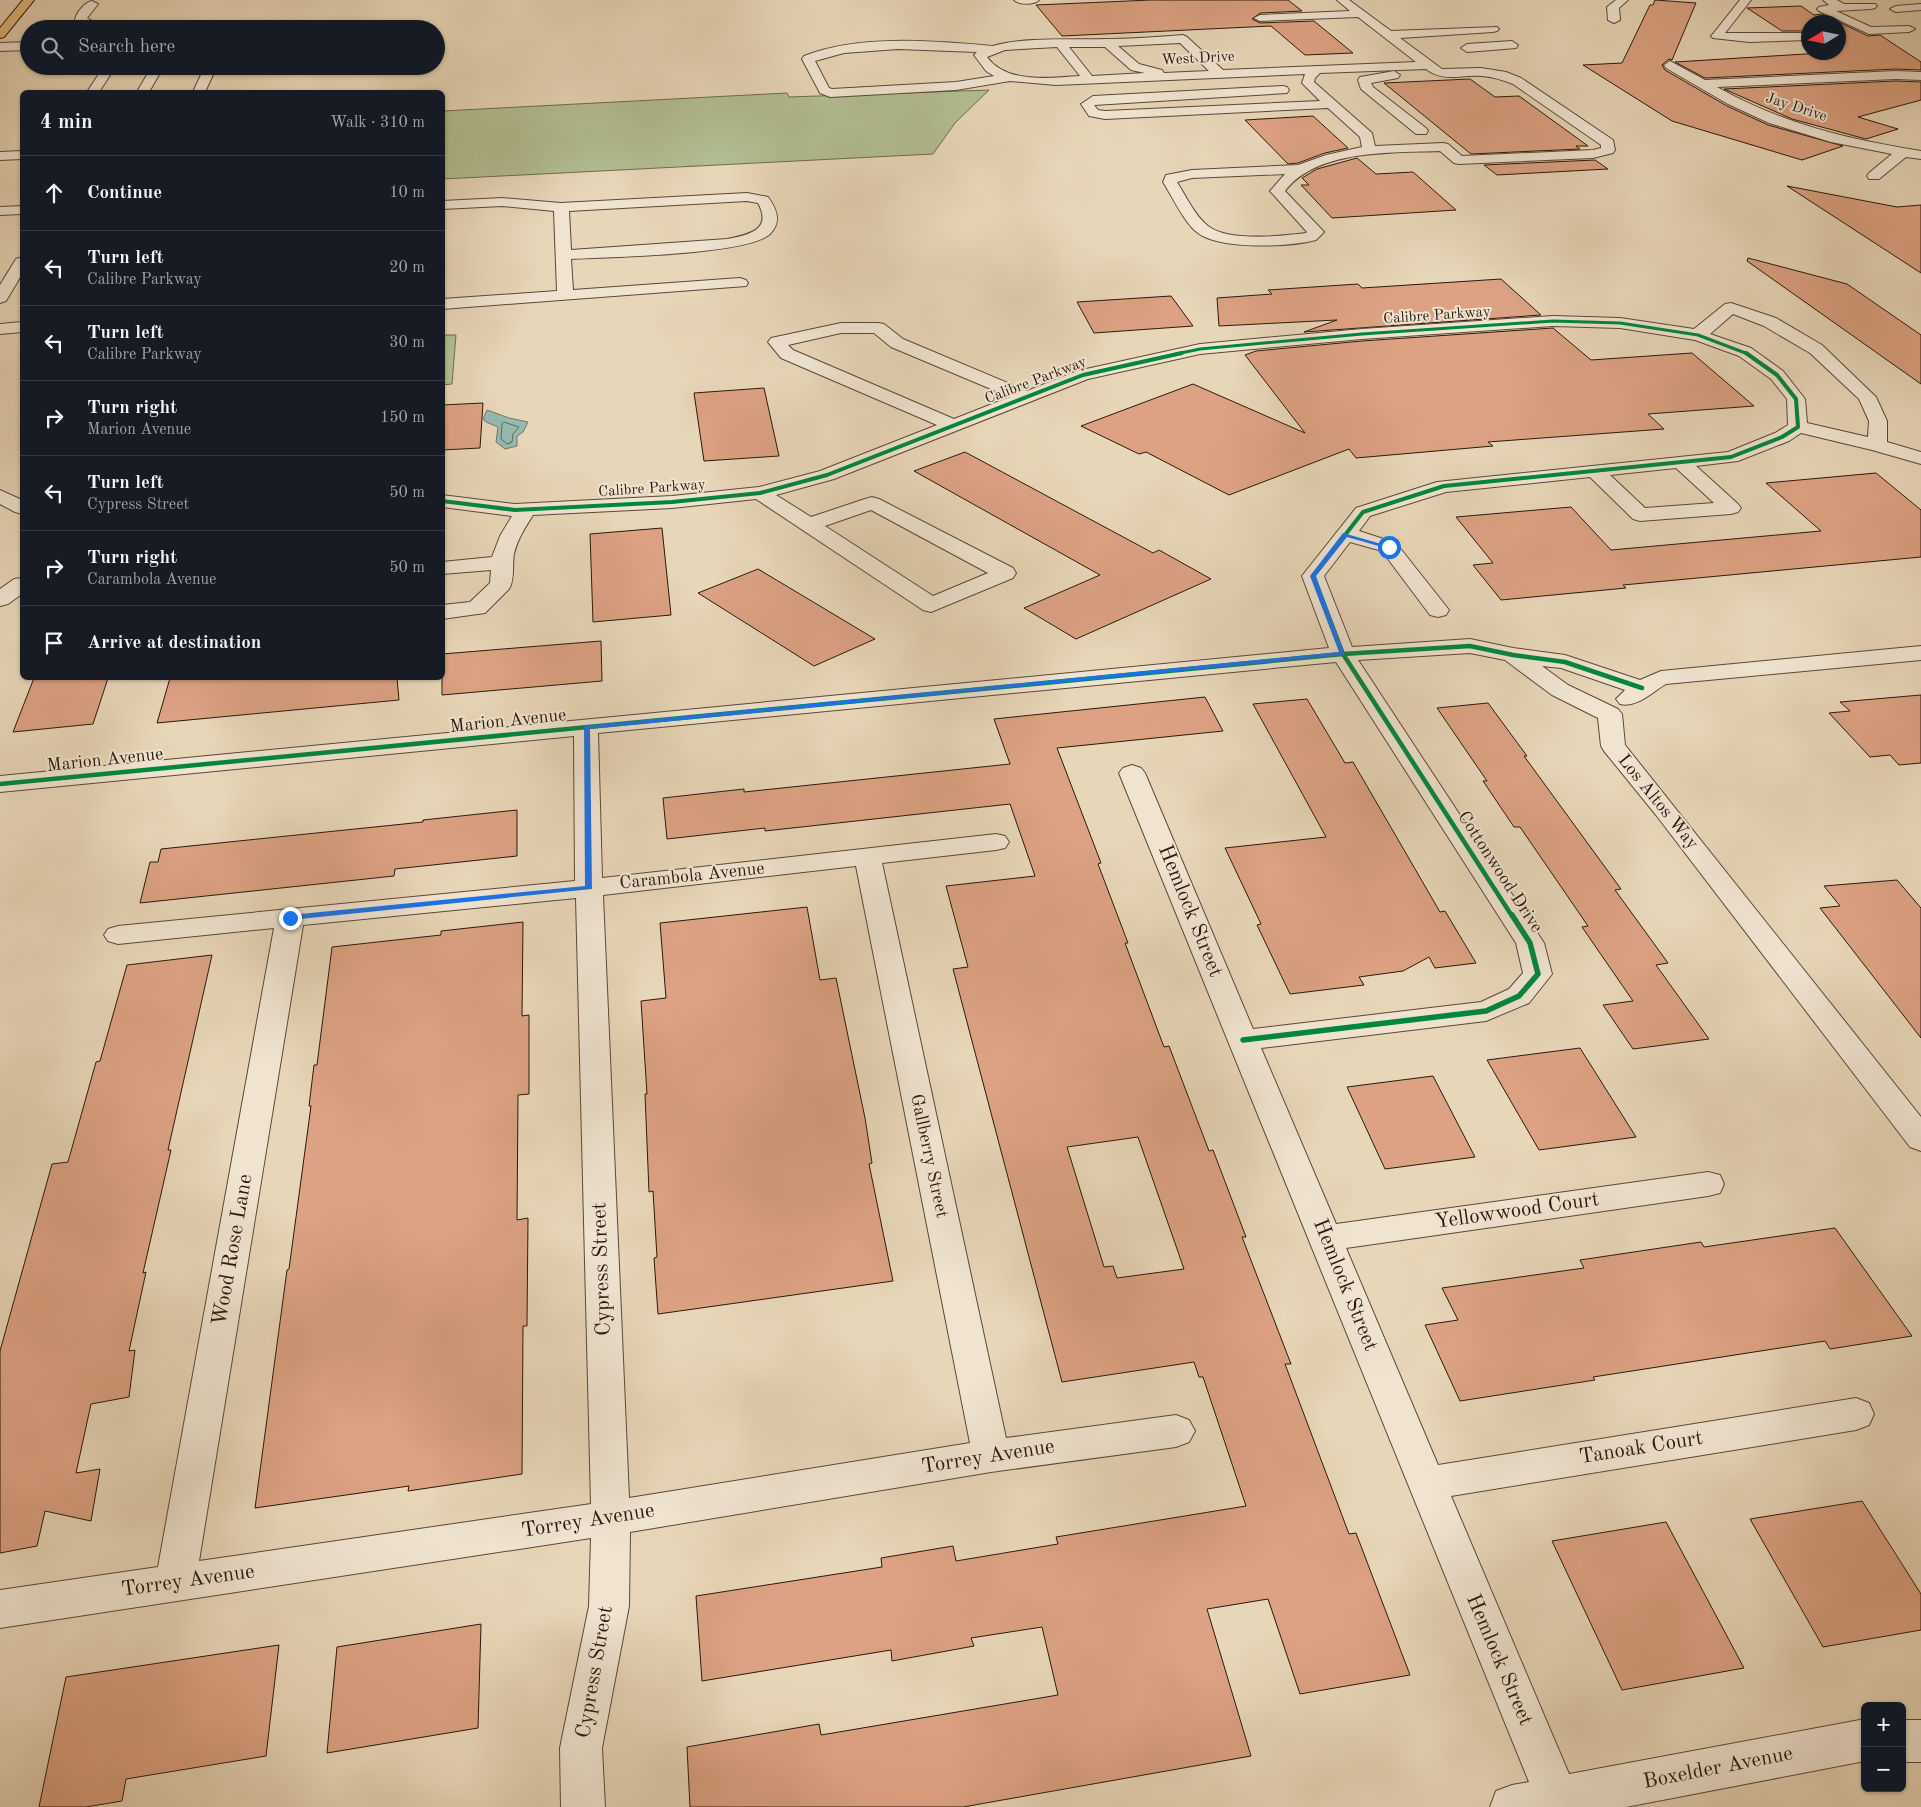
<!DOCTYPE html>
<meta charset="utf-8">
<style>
:root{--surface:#171b24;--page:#242831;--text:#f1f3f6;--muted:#9ea1a6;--line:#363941}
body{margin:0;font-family:"Old Standard TT",serif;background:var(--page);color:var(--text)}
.controls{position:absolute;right:15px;bottom:15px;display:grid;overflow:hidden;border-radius:8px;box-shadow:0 1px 4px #0004}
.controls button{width:45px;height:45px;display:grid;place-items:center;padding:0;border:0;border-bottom:1px solid var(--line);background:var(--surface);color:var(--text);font:25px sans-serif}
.compass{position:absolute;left:1801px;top:15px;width:45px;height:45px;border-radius:50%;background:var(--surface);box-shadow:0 1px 4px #0004;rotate:260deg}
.stop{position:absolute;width:15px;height:15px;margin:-11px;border:4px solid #1a73e8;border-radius:50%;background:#fff}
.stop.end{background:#1a73e8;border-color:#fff;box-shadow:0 1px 5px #0008}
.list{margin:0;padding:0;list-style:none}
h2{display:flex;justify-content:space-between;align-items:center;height:65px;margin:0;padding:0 20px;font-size:21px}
h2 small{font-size:16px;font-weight:400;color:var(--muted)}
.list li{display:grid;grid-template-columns:32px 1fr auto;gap:15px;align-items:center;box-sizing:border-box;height:75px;padding:0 20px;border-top:1px solid var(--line)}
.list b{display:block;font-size:19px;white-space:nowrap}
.list p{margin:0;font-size:16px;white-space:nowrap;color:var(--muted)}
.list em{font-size:16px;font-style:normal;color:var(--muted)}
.icon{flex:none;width:28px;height:28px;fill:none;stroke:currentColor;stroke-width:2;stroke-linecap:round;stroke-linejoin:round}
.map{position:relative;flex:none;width:1921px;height:1807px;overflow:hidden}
.search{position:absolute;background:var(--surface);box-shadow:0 1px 4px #0004;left:20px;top:20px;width:425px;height:55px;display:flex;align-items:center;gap:12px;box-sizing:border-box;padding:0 18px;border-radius:28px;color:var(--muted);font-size:19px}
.panel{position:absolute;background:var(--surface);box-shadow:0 1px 4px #0004;left:20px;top:90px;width:425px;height:590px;border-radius:8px}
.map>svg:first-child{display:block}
.green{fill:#b2be92;stroke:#6e6b50}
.water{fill:#97b9b0;stroke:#6c796f}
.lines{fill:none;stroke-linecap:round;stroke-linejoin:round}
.shore{stroke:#61685e;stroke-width:1}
.building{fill:#dca283;stroke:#2b180d;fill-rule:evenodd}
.minor-casing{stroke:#5a4838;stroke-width:2}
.major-casing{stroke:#2b180d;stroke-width:2}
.minor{fill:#f0e4d1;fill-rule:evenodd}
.major{fill:#e4bb7c;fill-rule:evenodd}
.cycleway-far3-casing{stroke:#f0e4d1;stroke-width:5}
.cycleway-far2-casing{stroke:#f0e4d1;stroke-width:6}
.cycleway-far1-casing{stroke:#f0e4d1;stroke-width:7}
.cycleway-casing{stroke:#f0e4d1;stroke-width:9}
.cycleway-far3{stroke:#00873e;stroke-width:3}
.cycleway-far2{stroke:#00873e;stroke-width:4}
.cycleway-far1{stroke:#00873e;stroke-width:4.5}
.cycleway{stroke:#00873e;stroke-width:5.5}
.route{fill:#1a73e8}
.labels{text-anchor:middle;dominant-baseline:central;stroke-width:4;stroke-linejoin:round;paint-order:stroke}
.far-street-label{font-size:15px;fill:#2b180d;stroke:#f0e4d1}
.street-label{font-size:18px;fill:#2b180d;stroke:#f0e4d1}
.near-street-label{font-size:21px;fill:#2b180d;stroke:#f0e4d1}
</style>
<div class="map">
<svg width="1921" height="1807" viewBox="0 0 1921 1807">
<rect width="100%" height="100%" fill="#e8d6b8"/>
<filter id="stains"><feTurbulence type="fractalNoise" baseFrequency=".004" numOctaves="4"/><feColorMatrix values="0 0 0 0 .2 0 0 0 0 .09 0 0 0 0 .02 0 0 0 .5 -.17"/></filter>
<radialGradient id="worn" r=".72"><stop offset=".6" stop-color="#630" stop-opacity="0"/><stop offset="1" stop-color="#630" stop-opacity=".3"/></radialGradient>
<!-- green -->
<g class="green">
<path d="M989 90 955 123 933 154 443 179V111L787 93 789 97Z"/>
<path d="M443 335H456L452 384 443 385Z"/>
</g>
<!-- water -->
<path class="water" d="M487 410 509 418 528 422 523 432 517 436V446L505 449 496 442 498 427 486 422 483 419Z"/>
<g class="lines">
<!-- shore -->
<path class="shore" d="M504 422 519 427 513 434 512 442 507 444 501 439 502 424Z"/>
</g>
<!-- building -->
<g class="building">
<path d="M1151 0H1288L1302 11 1260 13 1252 19 1260 23 1314 21 1353 53 1305 55 1271 26 1062 36 1036 5Z"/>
<path d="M1655 0 1696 3 1672 60 1669 59 1662 65 1665 70 1727 106 1768 125 1843 146 1802 160 1672 121 1583 65 1622 63 1650 5H1653Z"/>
<path d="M1801 6 1814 15 1822 14 1868 36 1880 35 1921 62V70L1896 69 1705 78 1675 62 1838 52V22H1808V31H1782L1747 8Z"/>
<path d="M1470 79 1495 97 1519 96 1588 146H1576L1580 149 1471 154 1384 83Z"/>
<path d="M1896 81 1921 82V100L1858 117 1898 129 1866 139 1792 119 1724 89Z"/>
<path d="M1313 116 1348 148 1325 153 1298 163 1288 164 1245 120Z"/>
<path d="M1357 158 1376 174 1413 172 1456 210 1332 218 1301 185H1309L1302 178 1317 169Z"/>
<path d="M1595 160 1608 169 1497 175 1484 165Z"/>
<path d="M1787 186 1897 207 1921 205V273Z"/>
<path d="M1748 258 1847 284 1921 335V384L1747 261Z"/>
<path d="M1501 279 1541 315 1304 332 1337 320 1219 326 1217 298 1272 294 1268 290 1358 284 1362 288Z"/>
<path d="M1171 296 1193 326 1094 333 1077 302Z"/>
<path d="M1553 328 1591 360 1692 353 1754 406 1648 414 1664 429 1488 442 1493 446 1356 458 1349 449 1229 495 1146 452 1139 454 1081 426 1193 384 1305 433 1245 355 1256 351 1362 341Z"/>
<path d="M764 388 779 456 704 461 694 393Z"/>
<path d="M483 403 480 448 442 450V405Z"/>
<path d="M965 452 1153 553 1159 550 1211 579 1076 639 1024 608 1100 575 914 471Z"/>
<path d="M1876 473 1921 510V557L1623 585 1626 588 1501 600 1473 565 1493 563 1456 517 1571 507 1611 550 1821 531 1766 483Z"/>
<path d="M662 528 671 615 593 622 590 534Z"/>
<path d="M758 569 875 639 814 666 698 593Z"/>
<path d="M601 641 602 681 442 695V654Z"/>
<path d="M34 678H108L93 724 13 732Z"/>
<path d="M170 678H397L399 700 157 723Z"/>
<path d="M1921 695V763L1899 765 1890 755 1870 757 1829 713 1850 711 1840 702Z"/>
<path d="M1205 697 1223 731 1057 748 1101 863 1098 864 1128 943H1125L1164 1047 1169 1046 1209 1151 1213 1150 1246 1237H1242L1291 1364H1285L1349 1534 1356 1533 1410 1675 1300 1694 1268 1599 1207 1609 1251 1756 963 1807H690L687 1747 819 1724 821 1735 1058 1695 1042 1627 971 1638 974 1646 892 1661 891 1650 702 1681 696 1596 882 1567 881 1558 953 1546 956 1561 1058 1544 1056 1537 1246 1506 1203 1377H1199L1194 1362 1062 1382 953 969 968 967 946 886 1035 876 1010 804 765 831V828L667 839 663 798 744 789V792L1010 764 994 719ZM1138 1137 1184 1269 1117 1278 1113 1266 1104 1267 1067 1147Z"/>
<path d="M1307 699 1345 763 1353 762 1440 912 1445 911 1476 963 1435 968 1429 957 1403 971 1359 977 1364 985 1290 994 1257 925 1261 924 1225 848 1326 837 1253 704Z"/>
<path d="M1488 703 1527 756H1524L1621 889 1615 890 1668 963 1656 965 1709 1039 1633 1049 1603 1005 1633 1001 1582 927 1588 926 1520 827H1514L1483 781H1487L1437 708Z"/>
<path d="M517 810V856L395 869 394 876 140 903 150 862H158L161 849 423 822V820Z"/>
<path d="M1897 880 1921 908V1038L1820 908 1840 906 1824 886Z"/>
<path d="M807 907 820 980 836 978 865 1118 872 1163 869 1164 893 1281 658 1314 654 1258 657 1257 653 1191 649 1192 645 1094H647L641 1001 666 998 660 923Z"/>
<path d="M523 922 522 1016 529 1015V1094L518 1095 517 1220 528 1218 527 1326H523L522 1474 408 1491 409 1486 255 1508 287 1270 289 1269 311 1106H309L314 1065H317L332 947 441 935V931Z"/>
<path d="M212 955 168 1150H171L143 1273 146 1272 129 1351 135 1350 129 1397 91 1404 76 1473 100 1469 91 1521 45 1511 37 1546 0 1553V1351L52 1164 68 1162 96 1062 100 1061 127 965Z"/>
<path d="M1580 1048 1636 1137 1539 1150 1487 1060Z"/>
<path d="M1433 1076 1475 1157 1385 1169 1347 1087Z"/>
<path d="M1835 1228 1912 1336 1830 1349 1825 1341 1593 1377 1595 1380 1460 1401 1425 1325 1458 1320 1442 1288 1584 1268 1580 1260 1701 1242 1704 1247Z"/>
<path d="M1862 1501 1921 1594V1630L1823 1647 1750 1519Z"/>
<path d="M1666 1522 1744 1668 1622 1690 1552 1541Z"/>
<path d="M481 1624 478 1728 327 1753 337 1647Z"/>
<path d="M279 1645 266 1756 126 1779 122 1801 86 1807H39L66 1677Z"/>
</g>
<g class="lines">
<!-- minor casing -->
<g class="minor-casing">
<g id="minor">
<path d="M1014 0H1039C1034 5 1019 5 1014 0Z"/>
<path d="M1337 0H1349L1391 31 1497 27 1499 29 1497 31 1493 32 1400 38 1442 69 1481 68 1506 72 1521 78 1613 140 1615 150 1613 153 1593 158 1459 164 1454 163 1440 151C1392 153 1317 149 1285 191L1324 232 1316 240C1290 247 1220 250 1198 233 1185 224 1172 196 1163 182L1166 175 1192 170 1298 165 1326 155 1362 147 1360 137 1328 108 1105 119 1089 116 1081 104 1093 96 1283 86 1287 87 1289 90 1287 93 1094 105 1098 110 1105 111 1320 101 1302 83 1305 74 1056 85 1010 81 956 90 830 97 820 93 802 59 804 56C859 34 934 41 993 46 1022 37 1074 40 1105 39 1131 39 1157 37 1183 35L1187 37 1223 70 1416 62 1358 17 1260 21 1254 18 1260 15 1350 11ZM1180 43 1209 71 1164 73 1162 70 1139 64 1118 46ZM1057 47 1080 76C1050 78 1007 84 987 57L1005 50ZM1069 47H1105L1131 70 1145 73 1092 76ZM898 49 977 52 974 55 986 71 994 76 956 82 832 89 829 88 815 61 844 53ZM1426 69C1444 83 1461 74 1482 76 1493 77 1503 80 1513 84L1601 145V148L1593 150 1462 156 1448 144 1443 143 1375 146 1372 133 1314 82 1315 78 1320 73ZM1285 174 1270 191 1307 232 1306 233C1282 236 1228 242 1208 226 1195 216 1186 196 1177 182L1192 178Z"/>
<path d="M1616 0H1628L1619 8 1620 20 1614 23 1608 20 1607 7Z"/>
<path d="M1740 0H1751L1725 33H1808V40L1749 42 1713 38 1711 36 1713 34Z"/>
<path d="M1823 0H1837L1844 4H1875L1877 6 1875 8 1871 9 1836 11 1871 27 1909 26 1915 29 1909 32 1869 34 1819 11 1817 9 1819 7 1829 5Z"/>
<path d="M92 1 98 4 87 18 105 29H90L75 20C76 13 85 2 92 1Z"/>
<path d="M1921 4V10L1896 12 1890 9 1896 6Z"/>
<path d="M1512 41 1518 45 1516 48 1467 52 1461 48 1467 44Z"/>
<path d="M29 42V50L0 51V43Z"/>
<path d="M1670 61 1705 80 1896 71 1921 72V80L1896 79 1717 87C1783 124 1847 139 1921 151V159L1906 157 1879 179H1869L1867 176 1869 173 1892 154 1831 142 1769 123 1728 104 1666 68 1664 65Z"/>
<path d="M104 66H116L99 92H87Z"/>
<path d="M152 66H164L149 92H137Z"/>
<path d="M205 66H217L205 92H193Z"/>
<path d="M1394 71 1400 75 1398 78 1371 83 1373 87 1426 128 1428 131 1426 134H1416L1361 89 1358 80 1360 77Z"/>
<path d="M22 151V159L0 160V152Z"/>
<path d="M747 193 768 197C777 209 782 222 770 234 748 255 608 257 571 259L573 290 740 278 746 280 748 283 746 286 442 309V299L557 291 554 211 502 206 442 209V201L502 198 561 203ZM747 201 758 203C773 230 748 235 727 239L571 250 569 211Z"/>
<path d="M22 206V214L0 215V207Z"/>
<path d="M22 257V274L6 301 0 303V285L16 259Z"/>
<path d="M1731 303 1776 318 1822 345 1876 397 1887 421V442L1921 452V464L1872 450 1801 433 1789 441 1738 461 1696 466 1738 504 1741 508 1738 512 1731 514 1640 521 1633 519 1590 477 1446 492 1370 516 1359 531 1396 543 1449 610 1446 615 1438 617 1430 615 1382 551 1350 542 1324 576 1352 647 1470 639 1513 648 1565 655 1640 680 1661 671 1921 646V660L1666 684C1651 693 1637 708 1620 704L1616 699 1625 690 1561 668 1542 666 1568 685 1618 709 1622 714 1625 745 1921 1117V1151L1910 1147 1656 815 1604 751 1601 746 1598 718 1552 695 1505 660 1470 653 1358 660 1544 943 1552 974 1529 1003 1486 1021 1261 1048 1336 1224 1708 1172 1720 1175 1724 1184 1720 1193 1708 1196 1346 1248 1438 1465 1856 1398 1869 1403 1874 1414 1869 1425 1856 1430 1451 1496 1569 1774 1865 1719V1761L1626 1807H1490L1496 1791 1512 1785 1529 1782 1119 773 1123 768 1132 765 1141 768 1145 773 1253 1029 1481 1002 1509 989 1523 973 1516 943 1336 662 598 733 602 878 996 834 1005 836 1009 842 1005 848 996 850 882 863 1006 1438 1176 1415 1189 1420 1195 1431 1189 1442 1176 1447 991 1472 630 1532 629 1606 602 1748 605 1807H561L560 1748 589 1606 591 1538 0 1628V1590L158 1567 274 928 118 944 108 941 104 935 108 929 118 926 575 881 574 736 0 792V776L1329 648 1302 576 1356 508 1437 482 1728 452 1775 433 1788 425 1787 399 1771 379 1739 356 1695 340 1620 328 1553 326 1362 339 1200 354 1088 379 834 479 776 495 811 517 865 499 872 497 879 499 1013 568 1016 573 1013 578 931 612 923 610 756 499 672 508 533 515C525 528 517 540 514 554 512 565 515 580 509 589L485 613 442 619V605L470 602 490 583 491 570 442 574V562L492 557 500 536 512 516 442 507V495L515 504 672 496 759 487 820 471 937 425 781 358 768 342 771 338 841 323H878L884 324 903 339 1027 391 1077 371 1200 344 1362 329 1553 316 1620 318 1694 329 1725 304ZM1733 314 1764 326 1810 353 1859 399 1869 421 1868 437 1807 423 1805 399 1783 371 1751 348 1710 334ZM841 333H874L891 347 1010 397 954 419 793 350 788 345ZM1676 468 1714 503 1645 508 1610 475ZM871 510 988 573 933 596 825 526ZM856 866 970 1443 629 1498 603 895ZM576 898 591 1504 199 1561 303 925Z"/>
<path d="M22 322V332L0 334V324Z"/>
<path d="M0 490 22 500V514L15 512 0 504Z"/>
<path d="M22 578V594L8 604 0 606V589L14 579Z"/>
<rect x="1902" y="1720" width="19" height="42"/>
</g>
</g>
<!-- major casing -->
<g class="major-casing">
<path id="major" d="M23 0H34L4 37 0 38V28Z"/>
</g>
<!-- minor -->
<use href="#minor" class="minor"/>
<!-- major -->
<use href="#major" class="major"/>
<!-- cycleway-far3 casing -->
<g class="cycleway-far3-casing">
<path id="cycleway-far3" d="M1176 354 1200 349 1362 334 1553 321 1620 323 1698 335 1748 354"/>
</g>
<!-- cycleway-far2 casing -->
<g class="cycleway-far2-casing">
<g id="cycleway-far2">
<path d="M442 501 515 510 672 502 760 493 827 475 1083 375 1182 353"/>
<path d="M1323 603 1313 576 1363 512 1444 486 1731 457 1782 437 1798 427 1796 399 1777 375 1746 353"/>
</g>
</g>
<!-- cycleway-far1 casing -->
<g class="cycleway-far1-casing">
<g id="cycleway-far1">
<path d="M1323 602 1343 654 1512 916"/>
<path d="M0 784 1343 654 1470 646 1513 655 1565 662 1642 688"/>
</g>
</g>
<!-- cycleway casing -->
<g class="cycleway-casing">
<path id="cycleway" d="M1243 1040 1486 1011 1519 996 1538 974 1530 943 1512 915"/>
</g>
<!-- cycleway-far3 -->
<use href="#cycleway-far3" class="cycleway-far3"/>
<!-- cycleway-far2 -->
<use href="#cycleway-far2" class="cycleway-far2"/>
<!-- cycleway-far1 -->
<use href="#cycleway-far1" class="cycleway-far1"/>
<!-- cycleway -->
<use href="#cycleway" class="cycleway"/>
</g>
<!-- route -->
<path class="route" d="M1343 533 1392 547 1389 549 1347 537 1316 576 1345 655 590 729 592 889 290 920 286 918 290 915 585 886 584 726 1339 652 1310 576Z"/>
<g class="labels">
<!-- far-street labels -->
<g class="far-street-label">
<text transform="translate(1198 59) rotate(-3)">West Drive</text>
<text transform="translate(1796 108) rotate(18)">Jay Drive</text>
<text transform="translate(1437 316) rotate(-4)">Calibre Parkway</text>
<text transform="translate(1036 381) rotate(-21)">Calibre Parkway</text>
<text transform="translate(652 489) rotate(-4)">Calibre Parkway</text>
</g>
<!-- street labels -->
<g class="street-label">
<text transform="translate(508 721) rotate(-6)">Marion Avenue</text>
<text transform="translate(105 760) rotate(-6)">Marion Avenue</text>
<text transform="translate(1658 802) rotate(51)">Los Altos Way</text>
<text transform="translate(1500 872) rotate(57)">Cottonwood Drive</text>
<text transform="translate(692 876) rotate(-6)">Carambola Avenue</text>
<text transform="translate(929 1156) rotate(78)">Gallberry Street</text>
</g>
<!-- near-street labels -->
<g class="near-street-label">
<text transform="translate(1190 911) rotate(68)">Hemlock Street</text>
<text transform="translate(1517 1211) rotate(-8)">Yellowwood Court</text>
<text transform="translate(233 1250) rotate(-80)">Wood Rose Lane</text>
<text transform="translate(602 1269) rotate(-92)">Cypress Street</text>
<text transform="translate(1345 1285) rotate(68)">Hemlock Street</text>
<text transform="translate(1641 1448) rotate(-9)">Tanoak Court</text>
<text transform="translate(988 1457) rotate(-9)">Torrey Avenue</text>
<text transform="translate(588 1521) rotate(-9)">Torrey Avenue</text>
<text transform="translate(188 1581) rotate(-8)">Torrey Avenue</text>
<text transform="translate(1499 1660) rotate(67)">Hemlock Street</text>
<text transform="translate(595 1672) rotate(-80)">Cypress Street</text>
<text transform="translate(1718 1768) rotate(-11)">Boxelder Avenue</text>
</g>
</g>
<rect width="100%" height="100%" filter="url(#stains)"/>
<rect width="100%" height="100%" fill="url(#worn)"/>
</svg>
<div class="controls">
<button>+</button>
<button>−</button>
</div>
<svg class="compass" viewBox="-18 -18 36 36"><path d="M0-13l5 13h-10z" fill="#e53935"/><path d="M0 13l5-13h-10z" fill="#9ea1a6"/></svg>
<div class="stop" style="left:1389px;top:547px"></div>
<div class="stop end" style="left:290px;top:918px"></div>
<div class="search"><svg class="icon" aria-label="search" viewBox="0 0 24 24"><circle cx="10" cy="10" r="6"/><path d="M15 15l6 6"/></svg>Search here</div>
<section class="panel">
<h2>4 min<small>Walk · 310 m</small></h2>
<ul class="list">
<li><svg class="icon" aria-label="ahead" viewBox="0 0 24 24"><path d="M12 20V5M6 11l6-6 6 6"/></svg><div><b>Continue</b></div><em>10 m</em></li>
<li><svg class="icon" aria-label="left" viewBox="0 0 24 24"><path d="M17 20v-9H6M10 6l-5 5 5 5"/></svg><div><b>Turn left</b><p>Calibre Parkway</p></div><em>20 m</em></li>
<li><svg class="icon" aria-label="left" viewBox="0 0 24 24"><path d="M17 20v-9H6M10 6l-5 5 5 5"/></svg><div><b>Turn left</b><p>Calibre Parkway</p></div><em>30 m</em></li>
<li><svg class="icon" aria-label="right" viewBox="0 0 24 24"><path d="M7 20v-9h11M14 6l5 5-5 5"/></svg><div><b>Turn right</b><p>Marion Avenue</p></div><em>150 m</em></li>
<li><svg class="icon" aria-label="left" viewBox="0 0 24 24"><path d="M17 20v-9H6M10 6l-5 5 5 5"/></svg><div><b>Turn left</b><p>Cypress Street</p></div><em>50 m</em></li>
<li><svg class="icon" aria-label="right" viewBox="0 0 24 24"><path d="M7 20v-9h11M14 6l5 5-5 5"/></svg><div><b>Turn right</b><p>Carambola Avenue</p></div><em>50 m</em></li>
<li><svg class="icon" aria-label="arrive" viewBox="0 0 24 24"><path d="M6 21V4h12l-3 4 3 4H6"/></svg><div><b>Arrive at destination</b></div></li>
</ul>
</section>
</div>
